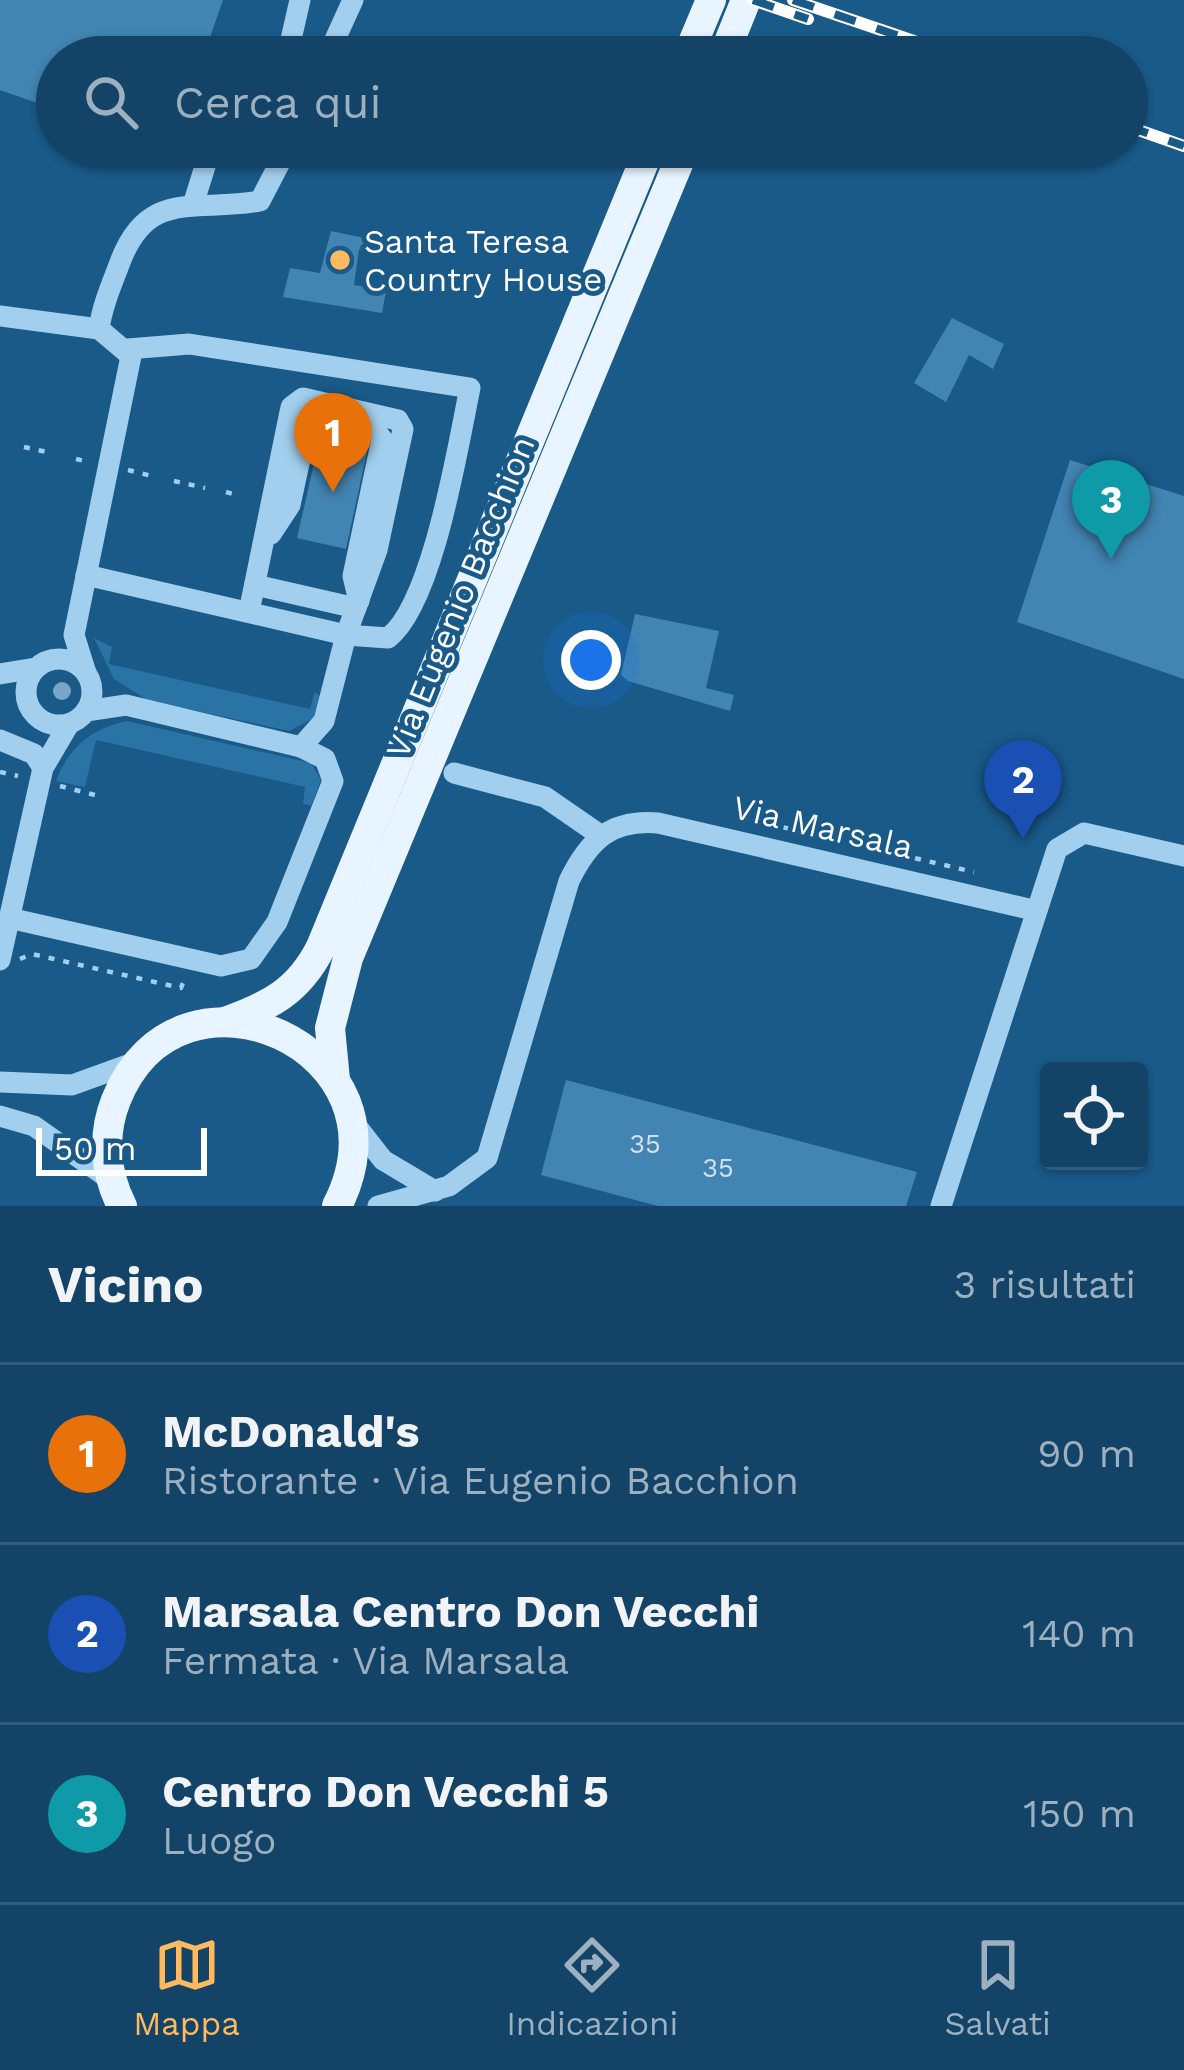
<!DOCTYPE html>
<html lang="it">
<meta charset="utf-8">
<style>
:root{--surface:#134467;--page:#204e70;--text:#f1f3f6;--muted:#9db0c0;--line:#325c7b;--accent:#ffb95e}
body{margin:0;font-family:"Work Sans",sans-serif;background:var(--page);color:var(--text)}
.controls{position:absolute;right:36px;bottom:36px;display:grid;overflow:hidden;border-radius:12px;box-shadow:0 3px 9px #0004}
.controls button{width:108px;height:108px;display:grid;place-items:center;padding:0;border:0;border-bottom:3px solid var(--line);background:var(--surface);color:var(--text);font:60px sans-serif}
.scale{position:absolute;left:36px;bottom:30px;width:171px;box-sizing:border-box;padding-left:12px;border:6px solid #fff;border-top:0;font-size:33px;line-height:42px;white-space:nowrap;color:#fff;-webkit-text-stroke:9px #195a89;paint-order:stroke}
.you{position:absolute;left:591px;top:660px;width:42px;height:42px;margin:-30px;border:9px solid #fff;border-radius:50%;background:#1a73e8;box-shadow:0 0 0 18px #1a73e833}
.badge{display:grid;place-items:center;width:78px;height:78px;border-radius:50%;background:var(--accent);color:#fff;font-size:39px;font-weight:700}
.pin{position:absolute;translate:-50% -99px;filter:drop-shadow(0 3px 6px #0008)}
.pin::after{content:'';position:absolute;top:63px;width:42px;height:36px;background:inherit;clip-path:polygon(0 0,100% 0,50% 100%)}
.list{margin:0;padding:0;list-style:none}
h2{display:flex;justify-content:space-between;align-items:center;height:156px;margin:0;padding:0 48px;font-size:51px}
h2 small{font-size:39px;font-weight:400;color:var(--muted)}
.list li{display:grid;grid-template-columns:78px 1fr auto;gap:36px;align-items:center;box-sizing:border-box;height:180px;padding:0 48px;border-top:3px solid var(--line)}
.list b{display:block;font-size:45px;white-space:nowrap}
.list p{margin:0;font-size:39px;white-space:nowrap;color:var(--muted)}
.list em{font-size:39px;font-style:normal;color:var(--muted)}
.icon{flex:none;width:66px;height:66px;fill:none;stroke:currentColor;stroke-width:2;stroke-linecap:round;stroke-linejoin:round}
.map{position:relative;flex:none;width:1184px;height:1206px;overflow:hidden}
.search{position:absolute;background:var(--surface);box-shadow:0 3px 9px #0004;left:36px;right:36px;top:36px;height:132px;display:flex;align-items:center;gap:30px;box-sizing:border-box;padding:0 42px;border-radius:66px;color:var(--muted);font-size:45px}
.sheet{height:696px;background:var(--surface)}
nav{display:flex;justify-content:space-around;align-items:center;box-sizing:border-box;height:168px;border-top:3px solid var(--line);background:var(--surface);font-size:33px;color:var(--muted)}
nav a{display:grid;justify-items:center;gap:6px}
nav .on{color:var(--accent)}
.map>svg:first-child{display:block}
.green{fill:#2973a5}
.building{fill:#4284b2}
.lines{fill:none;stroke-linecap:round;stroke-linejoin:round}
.path{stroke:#a2cfed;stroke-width:4.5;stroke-dasharray:6 9;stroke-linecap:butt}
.minor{stroke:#a2cfed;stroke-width:21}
.major{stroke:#e8f4ff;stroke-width:30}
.rail-casing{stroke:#fff;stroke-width:12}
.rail{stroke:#195a89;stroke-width:8;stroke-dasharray:22;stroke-linecap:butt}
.tree{fill:#79a6c7}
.poi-dot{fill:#ffb95e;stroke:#195a89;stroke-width:4.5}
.labels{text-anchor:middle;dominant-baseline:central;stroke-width:10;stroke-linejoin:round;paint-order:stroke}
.number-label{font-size:27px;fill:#d0e0ec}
.poi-label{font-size:33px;fill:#fff;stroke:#195a89;text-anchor:start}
.street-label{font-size:33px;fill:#fff;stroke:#195a89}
</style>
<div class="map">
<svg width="1184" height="1206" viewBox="0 0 1184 1206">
<rect width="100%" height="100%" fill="#195a89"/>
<!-- green -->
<g class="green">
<path d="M94 638 112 647 109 664 310 709 315 692 321 697 314 718 289 731 147 700 114 679Z"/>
<path d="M127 721 311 763 321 780 311 806 303 804 305 787 96 740 85 787 56 781C68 748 92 728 127 721Z"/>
</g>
<!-- building -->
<g class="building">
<path d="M0 0H223L203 57H57V110L0 90Z"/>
<path d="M331 231 369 239 368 250 359 249 354 285 386 291 382 313 283 297 290 268 320 273Z"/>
<path d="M952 318 1004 344 993 369 969 355 946 402 914 383Z"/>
<path d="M320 437 368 447 346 549 297 538Z"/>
<path d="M1070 460 1184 496V679L1017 622Z"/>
<path d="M635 614 719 631 706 688 734 695 730 711 628 681 621 675Z"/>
<path d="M566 1080 917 1172 906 1206H658L541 1175Z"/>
</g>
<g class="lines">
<!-- path -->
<g class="path">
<path d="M24 447 51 453"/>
<path d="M76 459 89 462"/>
<path d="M128 470 152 476"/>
<path d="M174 481 205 488"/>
<path d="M226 492 237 495"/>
<path d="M0 772 18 776"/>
<path d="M60 786 95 795"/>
<path d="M769 824 974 872"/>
<path d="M20 959 32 954 181 988 184 980"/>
</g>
<!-- minor -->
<g class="minor">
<path d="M287 57 300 0"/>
<path d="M327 57 353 0"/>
<path d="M193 205 211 147"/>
<path d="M0 316 99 329 131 356 74 635 85 670"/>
<path d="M99 329C102 307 111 286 119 265 147 187 195 213 260 201L288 147"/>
<path d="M271 534 290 505 307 427 318 417 375 430 382 439 353 576 359 601"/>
<path d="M86 575 346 635 388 638C433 604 458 445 470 388L189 344 128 349"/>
<path d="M255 585 356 608"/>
<circle cx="59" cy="692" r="33"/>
<path d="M0 674 36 668"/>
<path d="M86 711 126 705 301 747 324 721 346 635 377 550 403 429 398 420 303 398 291 407 249 612"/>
<path d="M0 740 34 754 43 768"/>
<path d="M454 773 545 797 600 835"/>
<path d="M9 918 221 966 251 959 277 922 333 781 325 759 301 747"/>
<path d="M0 960 43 768 69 724"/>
<path d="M0 1082 72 1085 141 1060"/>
<path d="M0 1116 34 1126 112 1181"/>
<path d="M351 1119 383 1160 435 1191"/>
<path d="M378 1206 449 1186 487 1158 569 881C589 840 611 819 658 823L1033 910"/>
<path d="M941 1206 1057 849 1084 833 1184 856"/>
</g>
<!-- major -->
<g class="major">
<path d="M687 57 711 0"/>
<path d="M723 57 746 0"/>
<path d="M225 1022C270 1006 299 991 321 947L650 147"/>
<path d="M335 1080 330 1028 348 958 685 147"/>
<path d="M122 1206C105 1173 102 1135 116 1100 179 942 418 1049 337 1206"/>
</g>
<!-- rail casing -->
<g class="rail-casing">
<g id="rail">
<path d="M753 0 808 19"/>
<path d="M793 0 961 57"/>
<path d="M1127 126 1184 146"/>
</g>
</g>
<!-- rail -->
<use href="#rail" class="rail"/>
</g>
<!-- trees -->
<circle class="tree" cx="62" cy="691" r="9"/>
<!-- markers -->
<circle class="poi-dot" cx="340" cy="260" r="12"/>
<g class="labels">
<!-- number labels -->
<g class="number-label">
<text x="645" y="1144">35</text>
<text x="718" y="1168">35</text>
</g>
<!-- poi labels -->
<g class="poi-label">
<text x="364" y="241">Santa Teresa<tspan x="364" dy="38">Country House</tspan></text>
</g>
<!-- street labels -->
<g class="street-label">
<text transform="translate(460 597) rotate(-68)">Via Eugenio Bacchion</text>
<text transform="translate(823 827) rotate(13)">Via Marsala</text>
</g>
</g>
</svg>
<div class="controls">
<button><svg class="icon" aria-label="locate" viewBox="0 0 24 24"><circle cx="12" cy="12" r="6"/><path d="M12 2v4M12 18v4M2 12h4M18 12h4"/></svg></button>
</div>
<div class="scale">50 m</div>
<div class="you"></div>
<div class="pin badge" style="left:333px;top:492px;background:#e8710a">1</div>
<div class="pin badge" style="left:1023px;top:839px;background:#1a4fb4">2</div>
<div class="pin badge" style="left:1111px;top:559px;background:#0f9aa8">3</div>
<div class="search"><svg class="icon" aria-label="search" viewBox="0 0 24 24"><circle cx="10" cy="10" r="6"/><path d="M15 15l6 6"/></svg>Cerca qui</div>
</div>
<section class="sheet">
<h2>Vicino<small>3 risultati</small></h2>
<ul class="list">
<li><span class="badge" style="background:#e8710a">1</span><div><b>McDonald's</b><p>Ristorante · Via Eugenio Bacchion</p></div><em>90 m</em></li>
<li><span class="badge" style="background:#1a4fb4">2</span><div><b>Marsala Centro Don Vecchi</b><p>Fermata · Via Marsala</p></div><em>140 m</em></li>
<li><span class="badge" style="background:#0f9aa8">3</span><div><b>Centro Don Vecchi 5</b><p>Luogo</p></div><em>150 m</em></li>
</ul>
</section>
<nav>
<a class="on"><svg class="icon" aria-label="map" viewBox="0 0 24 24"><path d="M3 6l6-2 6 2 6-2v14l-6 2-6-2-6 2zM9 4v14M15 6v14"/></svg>Mappa</a>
<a><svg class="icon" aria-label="directions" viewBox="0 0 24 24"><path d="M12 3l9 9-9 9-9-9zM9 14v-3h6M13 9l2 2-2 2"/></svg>Indicazioni</a>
<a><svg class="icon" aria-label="saved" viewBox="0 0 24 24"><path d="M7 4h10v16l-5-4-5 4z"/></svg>Salvati</a>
</nav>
